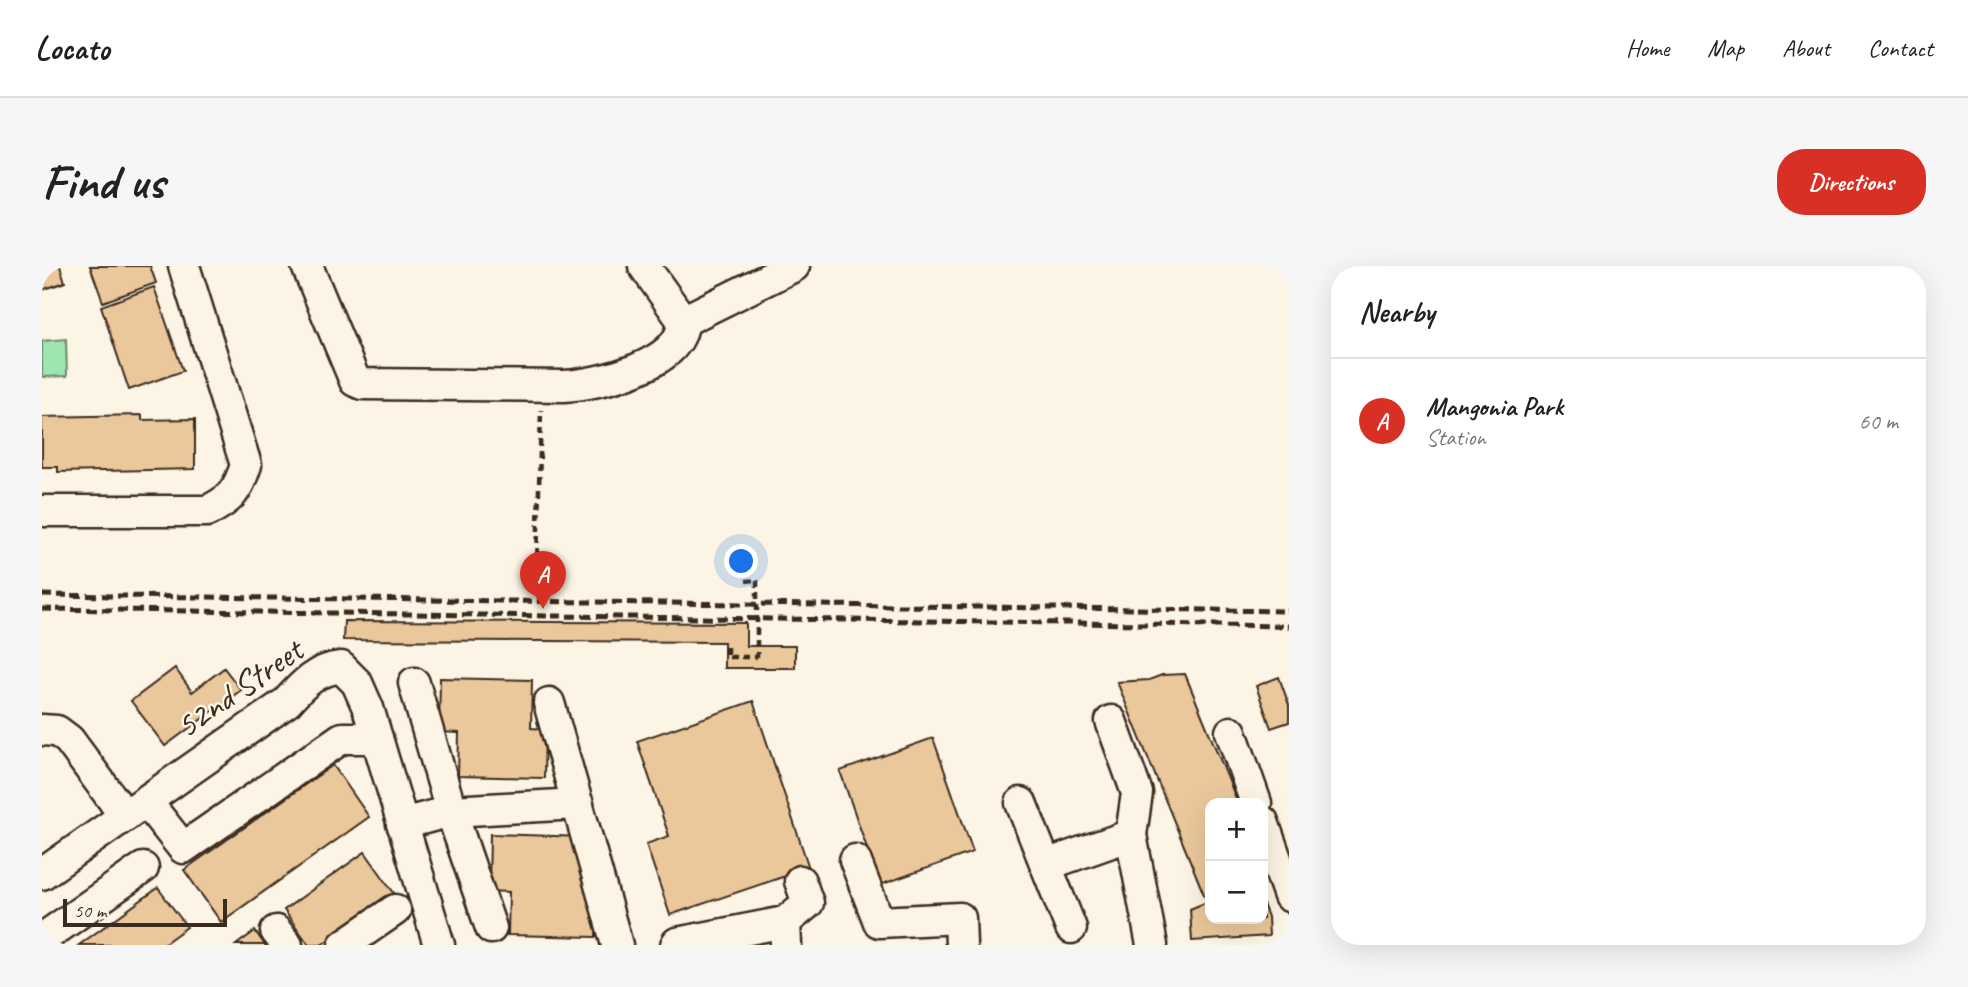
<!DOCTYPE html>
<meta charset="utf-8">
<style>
:root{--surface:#fff;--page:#f6f6f6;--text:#222;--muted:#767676;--line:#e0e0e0;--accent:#d93025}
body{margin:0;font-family:Caveat,sans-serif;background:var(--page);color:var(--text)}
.controls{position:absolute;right:21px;bottom:21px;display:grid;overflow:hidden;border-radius:14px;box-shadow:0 7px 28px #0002}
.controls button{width:63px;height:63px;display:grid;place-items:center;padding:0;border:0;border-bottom:2px solid var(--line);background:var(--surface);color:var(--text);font:35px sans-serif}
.scale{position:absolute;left:21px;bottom:18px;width:164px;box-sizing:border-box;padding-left:7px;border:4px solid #3b2a1e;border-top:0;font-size:19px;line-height:24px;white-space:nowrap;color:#3b2a1e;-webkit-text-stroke:5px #fcf5e5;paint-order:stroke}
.you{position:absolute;left:700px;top:296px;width:24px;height:24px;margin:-18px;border:5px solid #fff;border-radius:50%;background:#1a73e8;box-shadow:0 0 0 10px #1a73e833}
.badge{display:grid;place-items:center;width:46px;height:46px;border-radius:50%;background:var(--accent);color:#fff;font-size:23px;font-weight:700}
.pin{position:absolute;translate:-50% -58px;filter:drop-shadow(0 2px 4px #0008)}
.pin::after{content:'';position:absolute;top:37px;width:24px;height:21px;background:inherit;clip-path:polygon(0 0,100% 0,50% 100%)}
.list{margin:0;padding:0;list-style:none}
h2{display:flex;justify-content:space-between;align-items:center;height:91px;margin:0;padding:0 28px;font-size:30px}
h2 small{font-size:23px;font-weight:400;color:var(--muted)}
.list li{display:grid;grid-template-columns:46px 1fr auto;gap:21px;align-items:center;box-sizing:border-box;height:126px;padding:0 28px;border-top:2px solid var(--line)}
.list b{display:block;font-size:26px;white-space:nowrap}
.list p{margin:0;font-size:23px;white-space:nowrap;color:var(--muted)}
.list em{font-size:23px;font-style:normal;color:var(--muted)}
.map{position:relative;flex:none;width:1247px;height:679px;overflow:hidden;border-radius:28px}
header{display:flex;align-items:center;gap:42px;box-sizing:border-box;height:98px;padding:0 35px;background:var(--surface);border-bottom:2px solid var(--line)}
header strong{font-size:33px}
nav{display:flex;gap:38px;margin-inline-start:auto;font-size:24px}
.intro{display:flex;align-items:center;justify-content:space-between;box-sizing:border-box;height:168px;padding:0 42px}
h1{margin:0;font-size:49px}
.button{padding:18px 32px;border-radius:28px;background:var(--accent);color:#fff;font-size:24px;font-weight:700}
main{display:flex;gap:42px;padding:0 42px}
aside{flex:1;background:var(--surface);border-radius:28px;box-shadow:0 7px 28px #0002}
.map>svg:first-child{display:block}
.green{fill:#9fe5b2;stroke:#6d8868;stroke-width:2}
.building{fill:#eac89c;stroke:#3b2a1e;stroke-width:2}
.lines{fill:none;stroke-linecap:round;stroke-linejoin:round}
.minor-casing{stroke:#3b2a1e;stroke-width:35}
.path{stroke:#3b2a1e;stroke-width:4.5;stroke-dasharray:7 5;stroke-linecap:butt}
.minor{stroke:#fcf5e5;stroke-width:30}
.rail{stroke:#3b2a1e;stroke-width:5;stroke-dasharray:10 5;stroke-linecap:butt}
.path-bridge{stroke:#3b2a1e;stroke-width:4.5;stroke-dasharray:7 5;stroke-linecap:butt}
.labels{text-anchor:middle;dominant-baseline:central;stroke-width:5;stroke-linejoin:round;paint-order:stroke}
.street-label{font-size:35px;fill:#3b2a1e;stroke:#fcf5e5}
</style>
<header>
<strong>Locato</strong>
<nav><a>Home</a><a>Map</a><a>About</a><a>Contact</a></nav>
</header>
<div class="intro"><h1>Find us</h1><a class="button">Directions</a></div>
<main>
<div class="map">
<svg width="1247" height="679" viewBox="0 0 1247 679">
<rect width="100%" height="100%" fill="#fcf5e5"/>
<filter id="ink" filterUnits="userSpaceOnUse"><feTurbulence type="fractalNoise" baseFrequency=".0143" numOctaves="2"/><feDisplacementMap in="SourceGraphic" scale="14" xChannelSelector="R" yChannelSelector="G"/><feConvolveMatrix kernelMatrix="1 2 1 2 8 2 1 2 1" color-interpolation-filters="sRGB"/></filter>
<g filter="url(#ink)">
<!-- green -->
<path class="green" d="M24 73 25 110 0 111V75Z"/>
<!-- building -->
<g class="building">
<path d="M0 0H18L23 16 0 24Z"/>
<path d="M48 0H108L114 17 61 36Z"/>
<path d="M112 21 141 105 87 124 59 40Z"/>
<path d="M100 149V154L153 153V203L16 206V201H0V151Z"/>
<path d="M302 355 704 357V380H753V402H682V376L301 374Z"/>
<path d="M133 402 150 426 182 402 199 424 123 480 89 435Z"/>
<path d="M1143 408 1196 537H1168V653H1221V638L1226 651 1227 670 1150 675 1148 643 1165 636 1075 416 1107 414 1120 409Z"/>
<path d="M1237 411 1247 439V456L1229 462 1214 420Z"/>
<path d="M398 412 490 414 489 462 503 463 502 512 416 510 417 467 397 466Z"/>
<path d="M711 435 767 602 628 649 604 578 627 570 595 475Z"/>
<path d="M891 472 931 586 838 619 798 505Z"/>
<path d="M291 499 327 551 179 656 142 604Z"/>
<path d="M448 568 543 571 541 619H555L554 671 466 669 467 626 447 625Z"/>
<path d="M323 586 352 627 279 679H267L242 644Z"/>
<path d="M116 622 145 661 120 679H37Z"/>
<path d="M213 665 223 679H194Z"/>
</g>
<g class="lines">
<!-- minor casing -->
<g class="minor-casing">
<g id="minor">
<path d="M265 0 313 115 320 118 522 120C557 118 641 99 641 55L602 0"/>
<path d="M641 55 752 0"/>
<path d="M0 245H165C189 234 196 224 204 199L142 0"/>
<path d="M372 417 409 545 449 662"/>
<path d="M507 437 575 679"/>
<path d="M1069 455 1095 527 1089 569"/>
<path d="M0 464 15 465 27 474 83 550"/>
<path d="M1189 466 1214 537"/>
<path d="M104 535 141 582 300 472H335"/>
<path d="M979 537 1029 662"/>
<path d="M1221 556 1247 630"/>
<path d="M360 558 409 545 536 538"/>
<path d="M813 594 837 656 918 652 919 679"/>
<path d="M1004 599 1089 569 1110 679"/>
<path d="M0 608 245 436C261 418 274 404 299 401L315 417 326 442 397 679"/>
<path d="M234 665 245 679"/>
<path d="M0 673 101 602"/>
<path d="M302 679 353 644"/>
<path d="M634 679 635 677 743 656"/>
<path d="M744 679 743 656 766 637 758 615"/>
</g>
</g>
<!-- path -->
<g class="path">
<path d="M495 301 499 144"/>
<path d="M704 315 715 314"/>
<path d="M685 381V391H715"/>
</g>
<!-- minor -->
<use href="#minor" class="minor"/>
<!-- rail -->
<g class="rail">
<path d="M0 329 1247 345"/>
<path d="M0 343 1247 360"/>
</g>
<!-- path-bridge -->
<path class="path-bridge" d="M715 314V391"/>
</g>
</g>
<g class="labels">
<!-- street labels -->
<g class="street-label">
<text transform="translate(197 422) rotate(-35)">52nd Street</text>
</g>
</g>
</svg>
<div class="controls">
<button>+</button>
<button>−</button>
</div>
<div class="scale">50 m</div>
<div class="you"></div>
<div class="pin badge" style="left:501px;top:343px">A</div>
</div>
<aside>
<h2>Nearby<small></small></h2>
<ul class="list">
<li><span class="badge">A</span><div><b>Mangonia Park</b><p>Station</p></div><em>60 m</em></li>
</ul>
</aside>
</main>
